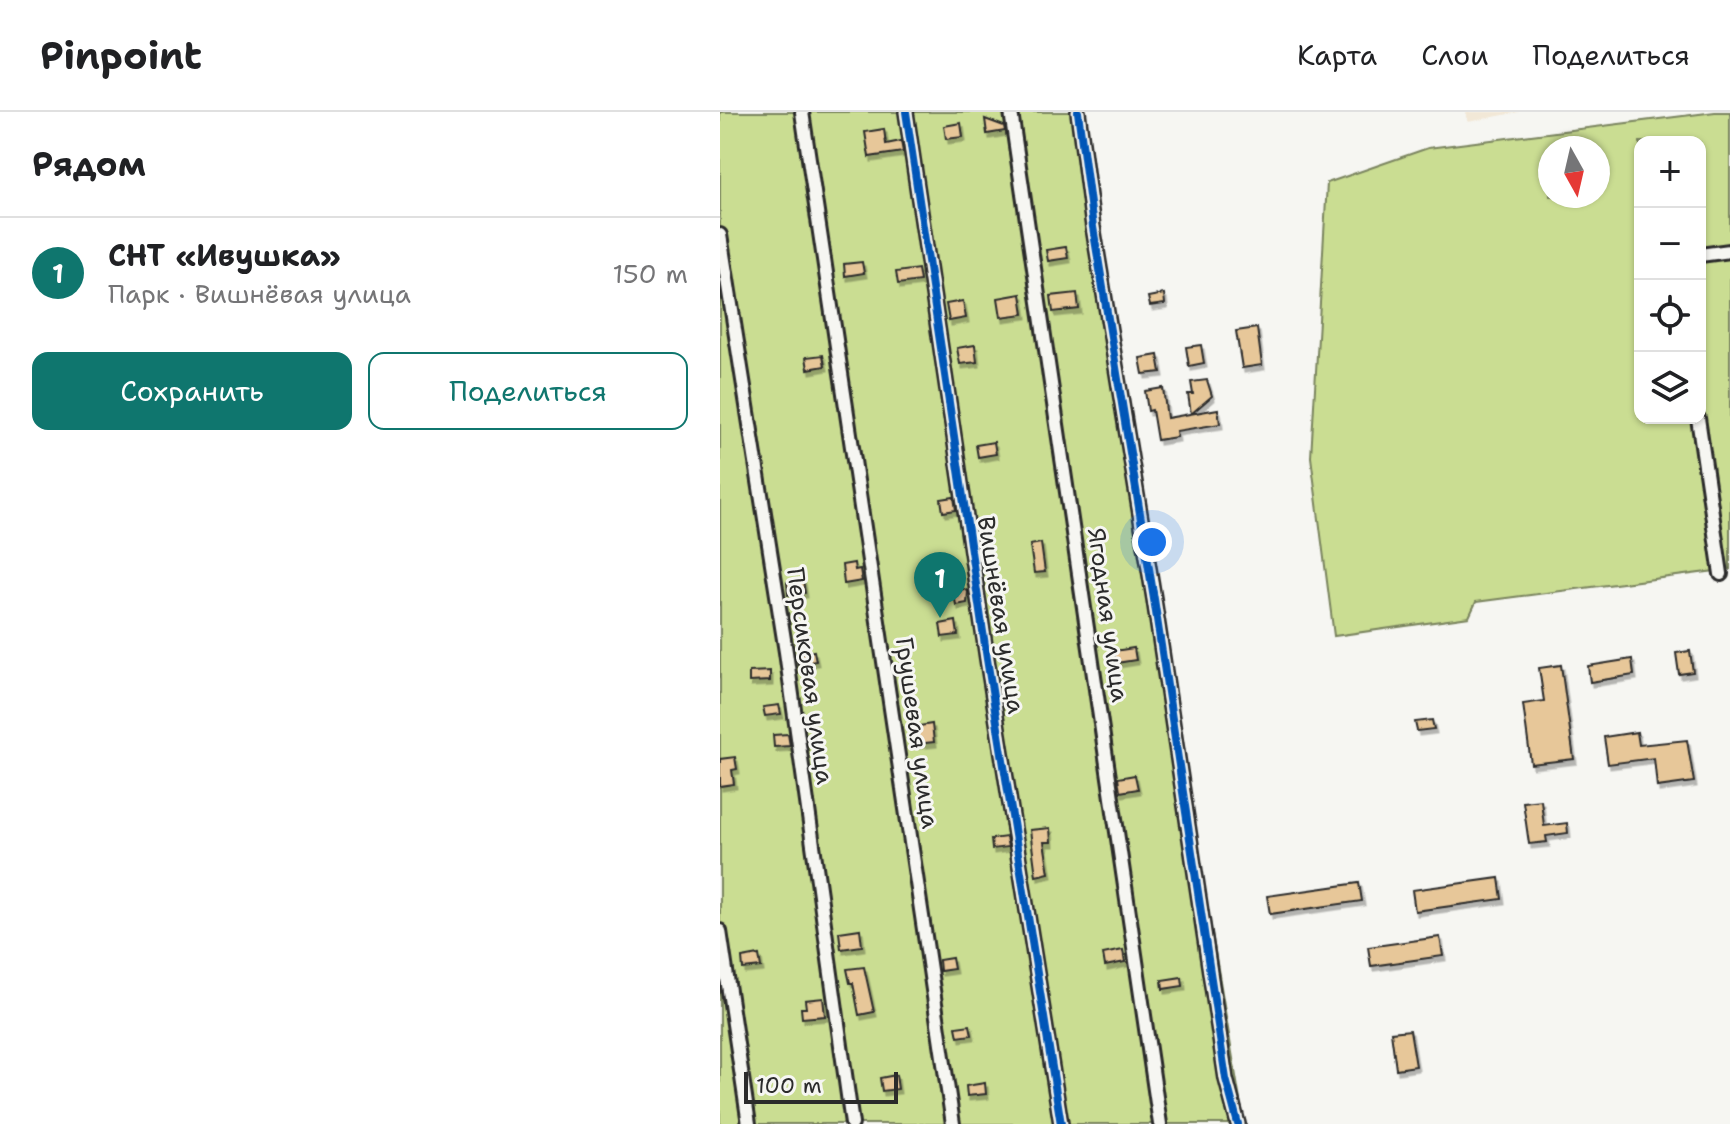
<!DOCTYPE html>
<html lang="ru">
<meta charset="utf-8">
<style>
:root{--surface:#fff;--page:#f6f6f6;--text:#202124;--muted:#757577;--line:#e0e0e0;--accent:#0f766e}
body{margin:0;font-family:"Shantell Sans",sans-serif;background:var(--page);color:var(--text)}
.controls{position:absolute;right:24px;top:24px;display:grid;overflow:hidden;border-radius:16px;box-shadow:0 2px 6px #0004}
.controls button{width:72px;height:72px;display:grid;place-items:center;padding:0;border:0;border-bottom:2px solid var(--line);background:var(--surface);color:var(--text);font:40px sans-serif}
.compass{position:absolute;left:818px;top:24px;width:72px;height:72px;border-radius:50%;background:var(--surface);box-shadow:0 2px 6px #0004;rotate:172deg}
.scale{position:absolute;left:24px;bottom:20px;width:154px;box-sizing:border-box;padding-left:8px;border:4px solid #2b2b2b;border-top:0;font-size:22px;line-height:28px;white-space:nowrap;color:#2b2b2b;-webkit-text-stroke:6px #f6f6f2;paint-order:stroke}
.you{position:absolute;left:432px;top:430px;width:28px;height:28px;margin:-20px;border:6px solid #fff;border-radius:50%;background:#1a73e8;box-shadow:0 0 0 12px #1a73e833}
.badge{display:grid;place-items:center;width:52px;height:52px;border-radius:50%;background:var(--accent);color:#fff;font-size:26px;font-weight:700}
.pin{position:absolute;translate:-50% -66px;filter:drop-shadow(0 2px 4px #0008)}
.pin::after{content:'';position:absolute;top:42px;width:28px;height:24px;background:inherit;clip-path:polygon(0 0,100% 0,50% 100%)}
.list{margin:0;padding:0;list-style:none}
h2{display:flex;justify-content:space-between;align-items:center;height:104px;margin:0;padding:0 32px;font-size:34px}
h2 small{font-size:26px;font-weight:400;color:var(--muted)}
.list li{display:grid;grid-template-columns:52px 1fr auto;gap:24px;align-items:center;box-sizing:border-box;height:112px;padding:0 32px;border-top:2px solid var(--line)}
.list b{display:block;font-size:30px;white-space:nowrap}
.list p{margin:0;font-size:26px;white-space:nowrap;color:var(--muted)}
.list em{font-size:26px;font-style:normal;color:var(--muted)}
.actions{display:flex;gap:16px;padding:24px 32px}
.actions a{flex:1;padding:18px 0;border:2px solid var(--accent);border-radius:16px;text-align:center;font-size:28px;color:var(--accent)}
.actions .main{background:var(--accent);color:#fff}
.icon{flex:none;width:44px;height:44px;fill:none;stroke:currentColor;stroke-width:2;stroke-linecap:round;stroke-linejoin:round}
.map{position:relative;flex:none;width:1010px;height:1012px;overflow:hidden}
header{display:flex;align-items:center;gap:48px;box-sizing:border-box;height:112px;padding:0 40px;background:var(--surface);border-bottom:2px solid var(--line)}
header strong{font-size:38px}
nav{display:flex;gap:44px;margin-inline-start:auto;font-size:28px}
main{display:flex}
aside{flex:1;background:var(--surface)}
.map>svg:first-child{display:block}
.built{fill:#f2e8d7}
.green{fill:#cadd92;stroke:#7a845e;stroke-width:2;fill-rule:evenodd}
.building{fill:#e7c799;stroke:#2b2b2b;stroke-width:2;filter:url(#shadow)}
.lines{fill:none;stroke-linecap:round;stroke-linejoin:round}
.minor-casing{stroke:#2b2b2b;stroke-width:18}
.minor{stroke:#f6f6f2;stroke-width:12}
.cycleway-casing{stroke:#f6f6f2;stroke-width:13}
.cycleway{stroke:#0057b8;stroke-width:8}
.labels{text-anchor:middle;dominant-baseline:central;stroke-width:6;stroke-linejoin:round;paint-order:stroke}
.street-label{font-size:24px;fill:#2b2b2b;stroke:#f6f6f2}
</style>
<header>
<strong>Pinpoint</strong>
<nav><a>Карта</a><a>Слои</a><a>Поделиться</a></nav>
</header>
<main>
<aside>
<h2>Рядом<small></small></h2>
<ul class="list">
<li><span class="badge">1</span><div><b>СНТ «Ивушка»</b><p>Парк · Вишнёвая улица</p></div><em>150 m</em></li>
</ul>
<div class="actions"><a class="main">Сохранить</a><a>Поделиться</a></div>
</aside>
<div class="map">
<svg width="1010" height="1012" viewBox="0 0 1010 1012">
<defs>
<filter id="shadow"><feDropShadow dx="2.5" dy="4.5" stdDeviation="0" flood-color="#0004"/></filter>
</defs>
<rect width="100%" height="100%" fill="#f6f6f2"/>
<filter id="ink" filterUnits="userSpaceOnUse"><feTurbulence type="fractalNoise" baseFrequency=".0125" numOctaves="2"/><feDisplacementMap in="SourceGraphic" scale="16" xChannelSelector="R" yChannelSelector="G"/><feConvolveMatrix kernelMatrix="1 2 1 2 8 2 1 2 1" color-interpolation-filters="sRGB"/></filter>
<g filter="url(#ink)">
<!-- built -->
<path class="built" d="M746 0H799L748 10Z"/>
<!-- green -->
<g class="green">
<path d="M0 0H354L524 1012H0Z"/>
<path d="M995 0H1010V457L756 490 749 505 614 524 591 345 607 71 708 36ZM920 30H980V306H920ZM830 36H878V84H830Z"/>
</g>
<!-- building -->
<g class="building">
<path d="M265 7 284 14 285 19 267 22Z"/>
<path d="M241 11 243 25 226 27 224 14Z"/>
<path d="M164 17 166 32 181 29 183 40 149 45 145 20Z"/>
<path d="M346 135 348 146 328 149 326 138Z"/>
<path d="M142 150 144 161 125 164 124 152Z"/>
<path d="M198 157 200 169 178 172 176 160Z"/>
<path d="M357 181 359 197 333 200 331 184Z"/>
<path d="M301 182 304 202 281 205 278 186Z"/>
<path d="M444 182 445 192 430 194 428 185Z"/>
<path d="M243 189 246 206 229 209 226 192Z"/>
<path d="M537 216 542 253 522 256 516 219Z"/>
<path d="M255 233 257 250 240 252 237 236Z"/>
<path d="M481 233 484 251 469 254 466 235Z"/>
<path d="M103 243 105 254 88 257 86 245Z"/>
<path d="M438 243 441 260 423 262 420 246Z"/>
<path d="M487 268 492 284 471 302 468 282H473L471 270Z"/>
<path d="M443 276 447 306 498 297 500 312 456 319 457 325 437 328 432 298 428 299 425 279Z"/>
<path d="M274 330 276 342 258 345 256 333Z"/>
<path d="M234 385 236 398 223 400 221 387Z"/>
<path d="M321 431 325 460 314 461 310 433Z"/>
<path d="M134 451 135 458 140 457 142 469 124 472 122 453Z"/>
<path d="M83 468 85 481 68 483 67 470Z"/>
<path d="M244 477 248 479 247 491 236 493 233 478Z"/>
<path d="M236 509 238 523 222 525 220 512Z"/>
<path d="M414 536 416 548 396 551 394 539Z"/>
<path d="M94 539 96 549 78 552 76 542Z"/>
<path d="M970 539 973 560 959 562 956 541Z"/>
<path d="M912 547 914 563 870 570 868 554Z"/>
<path d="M841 553 854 647 811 652 803 592 824 589 819 556Z"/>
<path d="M50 559V569L29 570V560Z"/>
<path d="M59 593 61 602 45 604 43 595Z"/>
<path d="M712 608 714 617 697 619 695 610Z"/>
<path d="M212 612 214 630 196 632 193 615Z"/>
<path d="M917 620 919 633 967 628 974 670 937 675 934 646 888 652 884 625Z"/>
<path d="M68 622 70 634 54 635 53 623Z"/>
<path d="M15 645 17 657 12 658 14 672 0 674V647Z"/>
<path d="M415 663 418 677 400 680 398 666Z"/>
<path d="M821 688 824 714 847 711 848 721 826 724 827 730 809 732 803 690Z"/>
<path d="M330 716 331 730H324L329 761 316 764 310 718Z"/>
<path d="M286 725 288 735 272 737 271 727Z"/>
<path d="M779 766 782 787 695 799 692 778Z"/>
<path d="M639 771 642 789 550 802 547 784Z"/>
<path d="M140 817 142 834 121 837 119 820Z"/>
<path d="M720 825 723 844 651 854 648 835Z"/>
<path d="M403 838 405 850 385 854 383 842Z"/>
<path d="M39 843 41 855 23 857 22 846Z"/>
<path d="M232 846 234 857 220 859 219 848Z"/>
<path d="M144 855 154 900 139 903 133 871H130L127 857Z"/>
<path d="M462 865 463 874 443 877 442 868Z"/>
<path d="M103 886 105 904 82 906 81 896H86L85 888Z"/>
<path d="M250 913 252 923 238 925 236 915Z"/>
<path d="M690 918 696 954 676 957 671 920Z"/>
<path d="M176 963 178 977 162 979 160 966Z"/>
<path d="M265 971 266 982 247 984 246 974Z"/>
</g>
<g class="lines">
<!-- minor casing -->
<g class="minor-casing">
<g id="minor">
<path d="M82 0 233 1012"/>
<path d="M186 0 267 547 341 1012"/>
<path d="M291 0 440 1012"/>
<path d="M358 0 373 115 434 487 506 967 518 1012"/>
<path d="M0 123 66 540 132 1012"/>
<path d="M980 143 1010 139"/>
<path d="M978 306 1001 462"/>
<path d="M0 819 29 1012"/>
</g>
</g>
<!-- minor -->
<use href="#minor" class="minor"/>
<!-- cycleway casing -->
<g class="cycleway-casing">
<g id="cycleway">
<path d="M186 0 267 547 341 1012"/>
<path d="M358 0 373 115 434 487 506 967 518 1012"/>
</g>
</g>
<!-- cycleway -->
<use href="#cycleway" class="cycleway"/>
</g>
</g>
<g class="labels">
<!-- street labels -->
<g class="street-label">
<text transform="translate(281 503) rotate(81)">Вишнёвая улица</text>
<text transform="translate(388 503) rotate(82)">Ягодная улица</text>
<text transform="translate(90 564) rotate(82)">Персиковая улица</text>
<text transform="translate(197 621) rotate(82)">Грушевая улица</text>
</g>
</g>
</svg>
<div class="controls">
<button>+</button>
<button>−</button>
<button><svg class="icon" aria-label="locate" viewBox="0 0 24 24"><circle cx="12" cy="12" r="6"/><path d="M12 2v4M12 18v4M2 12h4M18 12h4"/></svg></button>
<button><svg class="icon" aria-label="layers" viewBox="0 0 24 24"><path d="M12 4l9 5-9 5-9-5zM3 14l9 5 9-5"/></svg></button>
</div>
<svg class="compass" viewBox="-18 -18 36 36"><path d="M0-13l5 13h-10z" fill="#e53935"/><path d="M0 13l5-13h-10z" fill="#757577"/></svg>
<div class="scale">100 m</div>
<div class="you"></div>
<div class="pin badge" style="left:220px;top:506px">1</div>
</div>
</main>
